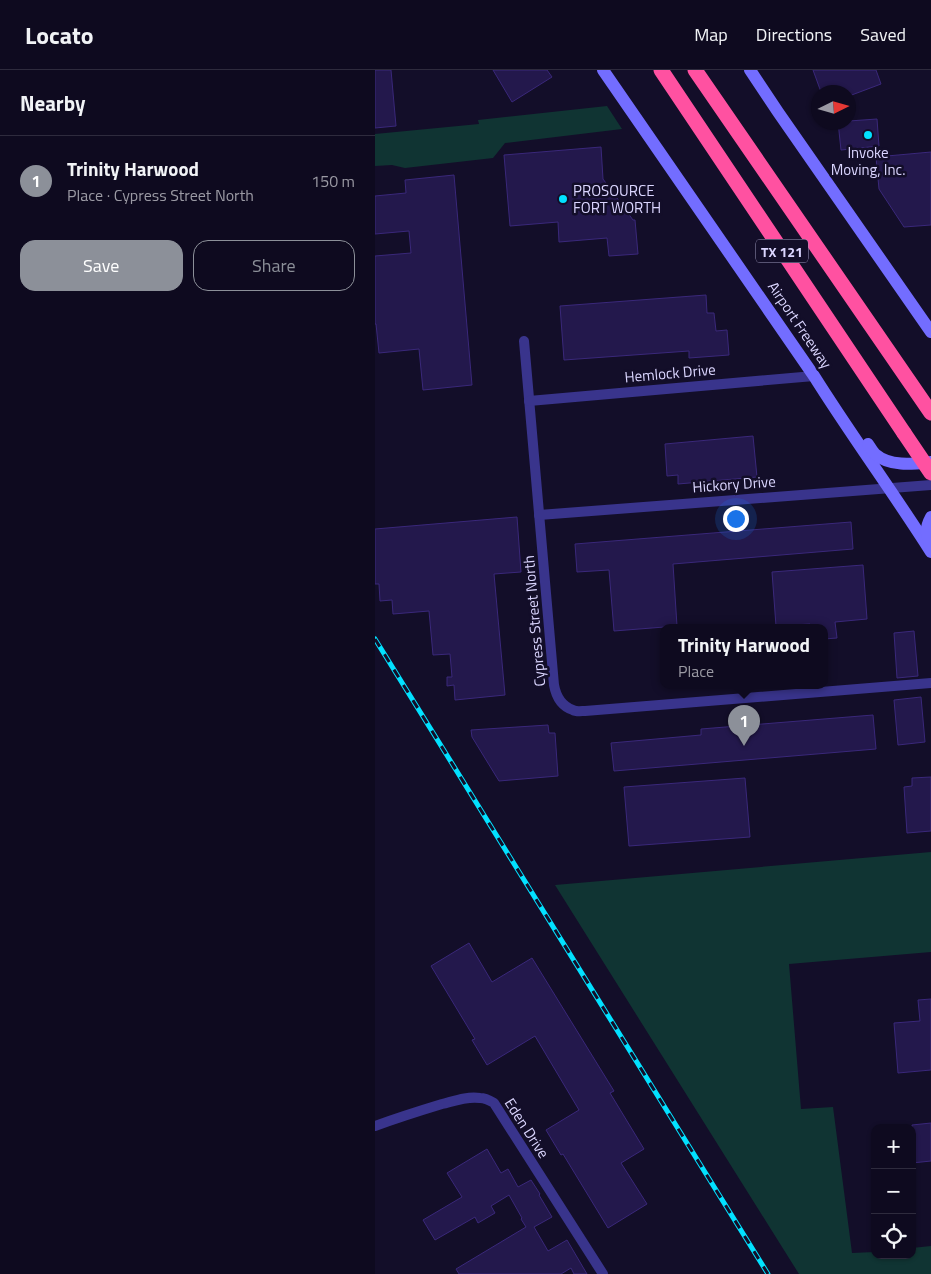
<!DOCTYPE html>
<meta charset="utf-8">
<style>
:root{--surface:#0e0a1f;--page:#1c182c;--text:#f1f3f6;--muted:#9b9aa4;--line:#2e2b3d;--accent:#8c9099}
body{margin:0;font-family:"Titillium Web",sans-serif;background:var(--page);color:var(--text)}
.controls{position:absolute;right:15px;bottom:15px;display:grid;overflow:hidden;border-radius:10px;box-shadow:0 1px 4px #0004}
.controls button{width:45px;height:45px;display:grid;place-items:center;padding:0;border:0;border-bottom:1px solid var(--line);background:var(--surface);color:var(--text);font:25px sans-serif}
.compass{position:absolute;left:436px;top:15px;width:45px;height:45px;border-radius:50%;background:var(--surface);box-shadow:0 1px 4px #0004;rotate:85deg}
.you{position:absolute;left:360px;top:448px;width:18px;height:18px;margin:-12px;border:4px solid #fff;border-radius:50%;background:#1a73e8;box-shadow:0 0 0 8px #1a73e833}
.badge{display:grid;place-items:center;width:32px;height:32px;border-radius:50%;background:var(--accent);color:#fff;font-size:16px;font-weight:700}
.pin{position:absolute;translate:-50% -41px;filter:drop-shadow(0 1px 2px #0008)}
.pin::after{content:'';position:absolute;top:26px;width:18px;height:15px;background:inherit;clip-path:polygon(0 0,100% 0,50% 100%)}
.popup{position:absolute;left:285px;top:554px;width:168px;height:65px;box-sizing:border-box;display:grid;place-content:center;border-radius:10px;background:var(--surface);filter:drop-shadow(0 1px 4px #0005);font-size:16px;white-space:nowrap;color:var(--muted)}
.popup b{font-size:19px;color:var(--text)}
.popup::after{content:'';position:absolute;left:50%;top:100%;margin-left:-10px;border:10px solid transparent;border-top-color:var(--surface)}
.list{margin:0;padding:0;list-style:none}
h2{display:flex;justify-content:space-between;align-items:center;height:65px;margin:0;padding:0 20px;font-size:21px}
h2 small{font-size:16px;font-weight:400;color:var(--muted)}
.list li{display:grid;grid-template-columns:32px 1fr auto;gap:15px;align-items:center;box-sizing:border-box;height:90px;padding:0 20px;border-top:1px solid var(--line)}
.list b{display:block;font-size:19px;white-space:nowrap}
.list p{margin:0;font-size:16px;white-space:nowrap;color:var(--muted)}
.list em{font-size:16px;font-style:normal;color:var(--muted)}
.actions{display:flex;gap:10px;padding:15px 20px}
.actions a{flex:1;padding:11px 0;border:1px solid var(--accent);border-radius:15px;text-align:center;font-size:18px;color:var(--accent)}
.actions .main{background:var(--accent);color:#fff}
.icon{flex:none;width:28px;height:28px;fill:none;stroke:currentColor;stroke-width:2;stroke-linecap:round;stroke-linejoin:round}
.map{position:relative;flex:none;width:556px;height:1204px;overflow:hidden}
header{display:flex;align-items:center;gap:30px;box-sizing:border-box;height:70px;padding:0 25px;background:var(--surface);border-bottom:1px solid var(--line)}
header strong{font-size:24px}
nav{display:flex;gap:28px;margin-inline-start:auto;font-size:18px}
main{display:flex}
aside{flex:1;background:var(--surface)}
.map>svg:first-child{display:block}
.green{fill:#103433}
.building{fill:#23184c;stroke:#3a287a}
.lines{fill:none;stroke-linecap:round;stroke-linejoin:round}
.minor{stroke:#39348c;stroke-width:10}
.secondary{stroke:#736dff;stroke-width:12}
.motorway{stroke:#ff51a1;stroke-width:15}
.rail-casing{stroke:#02e1ff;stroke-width:5}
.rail{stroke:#130e29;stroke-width:3;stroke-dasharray:9;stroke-linecap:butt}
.motorway-bridge{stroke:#ff51a1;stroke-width:15}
.poi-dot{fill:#02e1ff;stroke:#130e29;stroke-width:2}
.labels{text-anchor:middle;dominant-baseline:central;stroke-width:5;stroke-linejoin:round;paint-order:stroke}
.shield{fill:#130e29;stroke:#9f9abf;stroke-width:1}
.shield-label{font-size:14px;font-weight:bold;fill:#dbd6ff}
.poi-label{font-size:15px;fill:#dbd6ff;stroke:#130e29}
.street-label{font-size:15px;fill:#dbd6ff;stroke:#130e29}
</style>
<header>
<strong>Locato</strong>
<nav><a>Map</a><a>Directions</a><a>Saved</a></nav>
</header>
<main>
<aside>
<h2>Nearby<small></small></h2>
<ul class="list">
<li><span class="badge">1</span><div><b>Trinity Harwood</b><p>Place · Cypress Street North</p></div><em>150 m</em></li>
</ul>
<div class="actions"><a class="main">Save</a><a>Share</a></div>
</aside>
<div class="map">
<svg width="556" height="1204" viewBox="0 0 556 1204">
<rect width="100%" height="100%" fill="#130e29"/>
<!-- green -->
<g class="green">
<path d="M232 36 247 59 130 73 118 88 30 98 17 95 0 96V64L104 54 103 50Z"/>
<path d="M556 782V882L414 894 426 1039 458 1037 477 1183 500 1182V1185H537V1178L556 1176V1204H424L180 815Z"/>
</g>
<!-- building -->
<g class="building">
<path d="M0 0H16L21 56 0 58Z"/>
<path d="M118 0H172L177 7 137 32Z"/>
<path d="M438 0H501L506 14 474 26V22H446Z"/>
<path d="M502 49 504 76 466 80 463 52H474V51Z"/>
<path d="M226 77 228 109 258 150H260L263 184 234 186 232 168 184 172 183 152 135 156 129 85Z"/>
<path d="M556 82V155L529 157 504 119 501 87Z"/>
<path d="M79 105 97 315 48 320 44 279 4 283 1 254H0V186L36 183 34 161 0 164V126L31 123 30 110Z"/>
<path d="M331 225 332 243H339L341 261 352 260 354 285 314 288V281L189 290 185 236Z"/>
<path d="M378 366 382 407 303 414V405L292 406 290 374Z"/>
<path d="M142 447 146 502 119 504 130 625 80 630 79 615 72 616V607H77L75 584 58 585 54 541 18 544 17 530 5 531 4 514H0V459Z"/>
<path d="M476 452 478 479 298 494 302 556 239 561 234 500 202 502 200 474Z"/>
<path d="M488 495 492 549 460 552 462 568 449 569V557H435V554L401 556 397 502Z"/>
<path d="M539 561 543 606 522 608 519 563Z"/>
<path d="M546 627 550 672 523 675 519 630Z"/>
<path d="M498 645 501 679 239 701 236 673 326 665V659Z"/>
<path d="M173 655 174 663H180L183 706 124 711 97 667 96 660Z"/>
<path d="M556 707V761L532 763 529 717 537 716V708Z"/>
<path d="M370 708 375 767 254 776 249 717Z"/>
<path d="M94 873 117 912 157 888 239 1021 235 1023 269 1079 246 1093 272 1134 233 1158 188 1084 186 1085 171 1060 204 1040 160 966 112 995 97 970 100 969 56 896Z"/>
<path d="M556 929V1000L523 1003 519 953 545 951 543 930Z"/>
<path d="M556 1053V1091L537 1093V1055Z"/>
<path d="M112 1079 126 1103 133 1099 143 1117 156 1110 165 1124 164 1125 177 1147 159 1157 173 1181 192 1170 212 1204H199L196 1198 186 1204H84L81 1199 151 1157 146 1149 147 1148 134 1125 116 1136 120 1143 103 1153 100 1147 60 1170 48 1150 87 1127 72 1103Z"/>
</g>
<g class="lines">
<!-- minor -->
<g class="minor">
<path d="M149 271 179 615C181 626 186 636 198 640 201 642 207 641 210 641L556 613"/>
<path d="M154 331 439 306"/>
<path d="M164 445 556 415"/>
<path d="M0 1056C22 1048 44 1041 67 1034 79 1031 92 1026 105 1028 111 1028 114 1030 119 1033L228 1204"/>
</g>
<!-- secondary -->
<g class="secondary">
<path d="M228 0 439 306C476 365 518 422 556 482"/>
<path d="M375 0 403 42 556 262"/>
<path d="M493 374C495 377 497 381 500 384 515 397 538 394 556 392"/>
<path d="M555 475C551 463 550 458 556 447"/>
</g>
<!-- motorway -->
<g class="motorway">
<path d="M286 0 529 363"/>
<path d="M320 0 556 343"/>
</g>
<!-- rail casing -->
<g class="rail-casing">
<path id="rail" d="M0 569 393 1204"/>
</g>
<!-- rail -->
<use href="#rail" class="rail"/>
<!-- motorway-bridge -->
<path class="motorway-bridge" d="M529 363 556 403"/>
</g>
<!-- markers -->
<g class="poi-dot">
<circle cx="493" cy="65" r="5"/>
<circle cx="188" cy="129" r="5"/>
</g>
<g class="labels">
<!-- shield labels -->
<rect class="shield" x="381" y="169.5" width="52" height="23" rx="4"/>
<g class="shield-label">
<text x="407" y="181">TX 121</text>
</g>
<!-- poi labels -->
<g class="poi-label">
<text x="493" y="82">Invoke<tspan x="493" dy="17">Moving, Inc.</tspan></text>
<text x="198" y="120" text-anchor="start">PROSOURCE<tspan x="198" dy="17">FORT WORTH</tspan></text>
</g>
<!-- street labels -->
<g class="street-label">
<text transform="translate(425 255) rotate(56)">Airport Freeway</text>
<text transform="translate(295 303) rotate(-5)">Hemlock Drive</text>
<text transform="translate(359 414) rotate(-4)">Hickory Drive</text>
<text transform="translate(159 551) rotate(-95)">Cypress Street North</text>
<text transform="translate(152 1058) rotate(57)">Eden Drive</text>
</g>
</g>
</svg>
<div class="controls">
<button>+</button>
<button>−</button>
<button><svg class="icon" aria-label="locate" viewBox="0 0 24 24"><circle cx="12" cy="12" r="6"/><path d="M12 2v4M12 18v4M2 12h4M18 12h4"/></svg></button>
</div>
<svg class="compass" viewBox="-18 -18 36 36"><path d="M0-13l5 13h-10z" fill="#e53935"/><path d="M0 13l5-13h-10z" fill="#9b9aa4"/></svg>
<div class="you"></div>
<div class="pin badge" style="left:369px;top:676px">1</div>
<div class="popup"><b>Trinity Harwood</b>Place</div>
</div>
</main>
